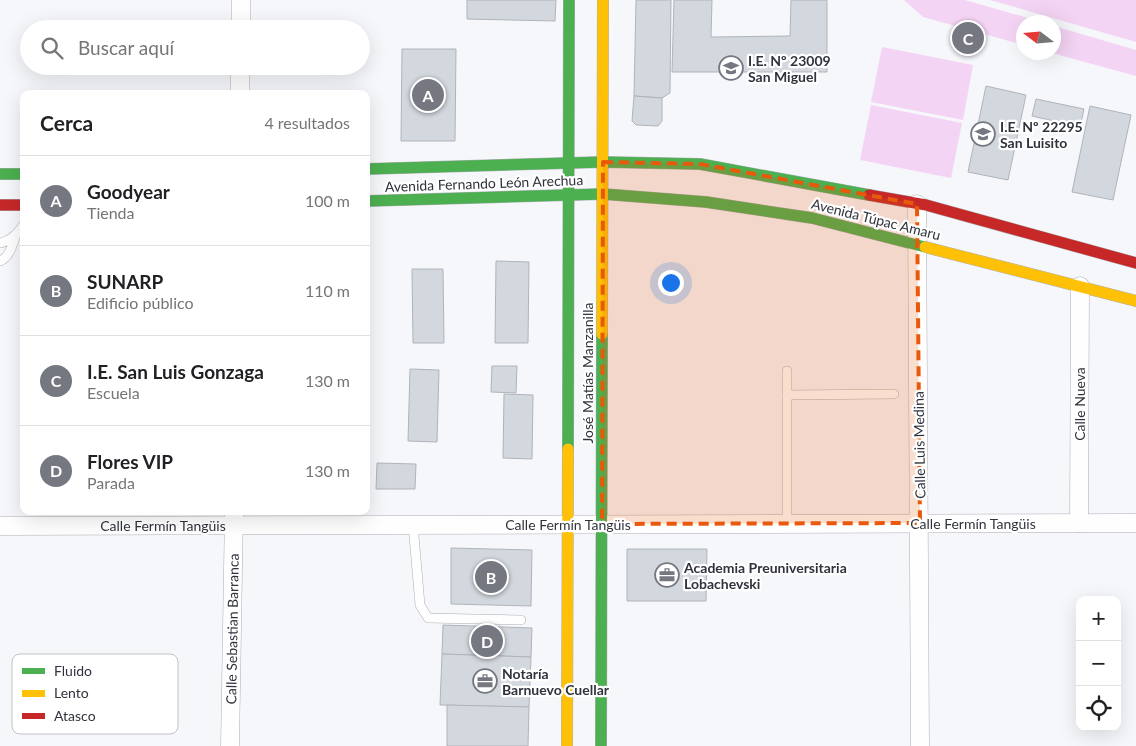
<!DOCTYPE html>
<html lang="es">
<meta charset="utf-8">
<style>
:root{--surface:#fff;--page:#f6f6f6;--text:#202124;--muted:#757577;--line:#e0e0e0;--accent:#757880}
body{margin:0;font-family:Lato,sans-serif;background:var(--page);color:var(--text)}
.controls{position:absolute;right:15px;bottom:15px;display:grid;overflow:hidden;border-radius:10px;box-shadow:0 5px 20px #0002}
.controls button{width:45px;height:45px;display:grid;place-items:center;padding:0;border:0;border-bottom:1px solid var(--line);background:var(--surface);color:var(--text);font:25px sans-serif}
.compass{position:absolute;left:1016px;top:15px;width:45px;height:45px;border-radius:50%;background:var(--surface);box-shadow:0 5px 20px #0002;rotate:286deg}
.you{position:absolute;left:670px;top:282px;width:18px;height:18px;margin:-12px;border:4px solid #fff;border-radius:50%;background:#1a73e8;box-shadow:0 0 0 8px #1a73e833}
.badge{display:grid;place-items:center;width:32px;height:32px;border-radius:50%;background:var(--accent);color:#fff;font-size:16px;font-weight:700}
.pin{position:absolute;translate:-50% -50%;border:2px solid #fff;box-shadow:0 1px 5px #0006}
.list{margin:0;padding:0;list-style:none}
h2{display:flex;justify-content:space-between;align-items:center;height:65px;margin:0;padding:0 20px;font-size:21px}
h2 small{font-size:16px;font-weight:400;color:var(--muted)}
.list li{display:grid;grid-template-columns:32px 1fr auto;gap:15px;align-items:center;box-sizing:border-box;height:90px;padding:0 20px;border-top:1px solid var(--line)}
.list b{display:block;font-size:19px;white-space:nowrap}
.list p{margin:0;font-size:16px;white-space:nowrap;color:var(--muted)}
.list em{font-size:16px;font-style:normal;color:var(--muted)}
.icon{flex:none;width:28px;height:28px;fill:none;stroke:currentColor;stroke-width:2;stroke-linecap:round;stroke-linejoin:round}
.map{position:relative;flex:none;width:1136px;height:746px;overflow:hidden}
.search{position:absolute;background:var(--surface);box-shadow:0 5px 20px #0002;left:20px;top:20px;width:350px;height:55px;display:flex;align-items:center;gap:12px;box-sizing:border-box;padding:0 18px;border-radius:28px;color:var(--muted);font-size:19px}
.panel{position:absolute;background:var(--surface);box-shadow:0 5px 20px #0002;left:20px;top:90px;width:350px;height:425px;border-radius:10px}
.map>svg:first-child{display:block}
.green{fill:#f4d4f4}
.building{fill:#d3d8de;stroke:#b0b4ba}
.lines{fill:none;stroke-linecap:round;stroke-linejoin:round}
.lane-casing{stroke:#adaeb5;stroke-width:10}
.street-casing{stroke:#adaeb5;stroke-width:19}
.fast-casing{stroke:#adaeb5;stroke-width:12}
.slow-casing{stroke:#adaeb5;stroke-width:12}
.jam-casing{stroke:#adaeb5;stroke-width:12}
.lane{stroke:#fefefe;stroke-width:9}
.street{stroke:#fefefe;stroke-width:18}
.fast{stroke:#4caf50;stroke-width:11}
.slow{stroke:#ffc107;stroke-width:11}
.jam{stroke:#c62828;stroke-width:11}
.marked{fill:#e8590c;fill-opacity:0.2;stroke:#e8590c;stroke-width:4;stroke-dasharray:10 6;stroke-linejoin:round}
.labels{text-anchor:middle;dominant-baseline:central;stroke-width:4.5;stroke-linejoin:round;paint-order:stroke}
.poi-label{font-size:14px;font-weight:bold;fill:#30333d;stroke:#fff;text-anchor:start}
.street-label{font-size:14px;fill:#30333d;stroke:#fff}
.key{fill:#fff;stroke:#c1c2c5;stroke-width:1}
.key-label{font-size:14px;fill:#30333d}
</style>
<div class="map">
<svg width="1136" height="746" viewBox="0 0 1136 746">
<rect width="100%" height="100%" fill="#f6f7fb"/>
<!-- green -->
<g class="green">
<path d="M904 0H965L1042 22H1024L1023 45 923 17Z"/>
<path d="M990 0H1136V42Z"/>
<path d="M1054 26 1136 50V76L1052 53 1054 52Z"/>
<path d="M882 47 973 65 963 120 871 102Z"/>
<path d="M871 105 962 123 951 178 860 160Z"/>
</g>
<!-- building -->
<g class="building">
<path d="M467 0H556L555 21 467 19Z"/>
<path d="M636 0H671L670 93 662 98 634 96Z"/>
<path d="M674 0H712L711 37 790 36 791 0H827V72H672Z"/>
<path d="M402 49H456L455 141H401Z"/>
<path d="M986 86 1026 95 1008 180 968 172Z"/>
<path d="M634 96 662 98V121L658 126 636 125 632 121Z"/>
<path d="M1036 99 1084 109 1080 127 1032 116Z"/>
<path d="M1090 106 1131 115 1113 200 1072 192Z"/>
<path d="M496 261 529 262 528 343H495Z"/>
<path d="M412 269H443L444 343H413Z"/>
<path d="M492 366H517L516 393 491 392Z"/>
<path d="M410 369 439 370 437 442 408 441Z"/>
<path d="M504 394 533 395 532 459 503 458Z"/>
<path d="M377 463 416 464 415 489H376Z"/>
<path d="M451 548 532 550 531 606 451 604Z"/>
<path d="M627 549H707L706 601H627Z"/>
<path d="M443 625 532 628 531 657 442 654Z"/>
<path d="M442 654 531 657 529 707 440 705Z"/>
<path d="M447 705 529 707 528 746H447Z"/>
</g>
<g class="lines">
<!-- lane casing -->
<g class="lane-casing">
<g id="lane">
<path d="M1 243C12 240 18 233 24 224"/>
<path d="M0 261C10 257 12 245 16 235"/>
<path d="M787 371V523"/>
<path d="M787 395 894 394"/>
<path d="M413 524 420 605 428 618 521 620"/>
</g>
</g>
<!-- street casing -->
<g class="street-casing">
<g id="street">
<path d="M241 29V0"/>
<path d="M240 94V66"/>
<path d="M917 204 920 746"/>
<path d="M1079 523 1080 286"/>
<path d="M0 526 1136 523"/>
<path d="M230 746 234 511"/>
</g>
</g>
<!-- fast casing -->
<g class="fast-casing">
<g id="fast">
<path d="M366 169 603 162 700 164 869 195"/>
<path d="M0 174H24"/>
<path d="M366 201 603 194 706 202 812 218 925 247"/>
<path d="M568 449 569 0"/>
<path d="M601 746 602 334"/>
</g>
</g>
<!-- slow casing -->
<g class="slow-casing">
<g id="slow">
<path d="M925 247 1136 301"/>
<path d="M602 334 603 0"/>
<path d="M567 746 568 449"/>
</g>
</g>
<!-- jam casing -->
<g class="jam-casing">
<g id="jam">
<path d="M869 195 926 205 1136 263"/>
<path d="M0 205H24"/>
</g>
</g>
<!-- lane -->
<use href="#lane" class="lane"/>
<!-- street -->
<use href="#street" class="street"/>
<!-- fast -->
<use href="#fast" class="fast"/>
<!-- slow -->
<use href="#slow" class="slow"/>
<!-- jam -->
<use href="#jam" class="jam"/>
</g>
<!-- marked area -->
<path class="marked" d="M603 162 700 164 917 204 920 523 602 524Z"/>
<!-- icons -->
<defs>
<g id="school-ring" transform="scale(1.25)"><circle r="9.5" fill="#fff" stroke="#757880" stroke-width="1.5"/><path d="M0-5L7-2L0 1L-7-2ZM-4 1L0 2.5L4 1V4Q0 6-4 4Z" fill="#757880"/></g>
<g id="office-ring" transform="scale(1.25)"><circle r="9.5" fill="#fff" stroke="#757880" stroke-width="1.5"/><path d="M-6-3h4V-5.5h4V-3h4V5H-6ZM-1-4.5V-3h2v-1.5ZM-6 0V1H6V0Z" fill="#757880"/></g>
</defs>
<g fill-rule="evenodd">
<use href="#school-ring" x="731" y="68"/>
<use href="#school-ring" x="983" y="134"/>
<use href="#office-ring" x="667" y="575"/>
<use href="#office-ring" x="485" y="681"/>
</g>
<g class="labels">
<!-- poi labels -->
<g class="poi-label">
<text x="748" y="60">I.E. Nº 23009<tspan x="748" dy="16">San Miguel</tspan></text>
<text x="1000" y="126">I.E. Nº 22295<tspan x="1000" dy="16">San Luisito</tspan></text>
<text x="684" y="567">Academia Preuniversitaria<tspan x="684" dy="16">Lobachevski</tspan></text>
<text x="502" y="673">Notaría<tspan x="502" dy="16">Barnuevo Cuellar</tspan></text>
</g>
<!-- street labels -->
<g class="street-label">
<text transform="translate(484 183) rotate(-2)">Avenida Fernando León Arechua</text>
<text transform="translate(876 219) rotate(14)">Avenida Túpac Amaru</text>
<text transform="translate(587 373) rotate(-90)">José Matías Manzanilla</text>
<text transform="translate(1079 404) rotate(-90)">Calle Nueva</text>
<text transform="translate(919 445) rotate(-91)">Calle Luis Medina</text>
<text x="973" y="523">Calle Fermín Tangüis</text>
<text x="568" y="524">Calle Fermín Tangüis</text>
<text x="163" y="525">Calle Fermín Tangüis</text>
<text transform="translate(232 629) rotate(-89)">Calle Sebastian Barranca</text>
</g>
</g>
<!-- legend -->
<rect x="12" y="654" width="166" height="80" rx="8" class="key"/>
<rect x="22" y="668" width="23" height="6" fill="#4caf50"/>
<rect x="22" y="690" width="23" height="7" fill="#ffc107"/>
<rect x="22" y="713" width="23" height="6" fill="#c62828"/>
<g class="key-label">
<text x="54" y="676">Fluido</text>
<text x="54" y="698">Lento</text>
<text x="54" y="721">Atasco</text>
</g>
</svg>
<div class="controls">
<button>+</button>
<button>−</button>
<button><svg class="icon" aria-label="locate" viewBox="0 0 24 24"><circle cx="12" cy="12" r="6"/><path d="M12 2v4M12 18v4M2 12h4M18 12h4"/></svg></button>
</div>
<svg class="compass" viewBox="-18 -18 36 36"><path d="M0-13l5 13h-10z" fill="#e53935"/><path d="M0 13l5-13h-10z" fill="#757577"/></svg>
<div class="you"></div>
<div class="pin badge" style="left:428px;top:95px">A</div>
<div class="pin badge" style="left:491px;top:577px">B</div>
<div class="pin badge" style="left:968px;top:38px">C</div>
<div class="pin badge" style="left:487px;top:641px">D</div>
<div class="search"><svg class="icon" aria-label="search" viewBox="0 0 24 24"><circle cx="10" cy="10" r="6"/><path d="M15 15l6 6"/></svg>Buscar aquí</div>
<section class="panel">
<h2>Cerca<small>4 resultados</small></h2>
<ul class="list">
<li><span class="badge">A</span><div><b>Goodyear</b><p>Tienda</p></div><em>100 m</em></li>
<li><span class="badge">B</span><div><b>SUNARP</b><p>Edificio público</p></div><em>110 m</em></li>
<li><span class="badge">C</span><div><b>I.E. San Luis Gonzaga</b><p>Escuela</p></div><em>130 m</em></li>
<li><span class="badge">D</span><div><b>Flores VIP</b><p>Parada</p></div><em>130 m</em></li>
</ul>
</section>
</div>
